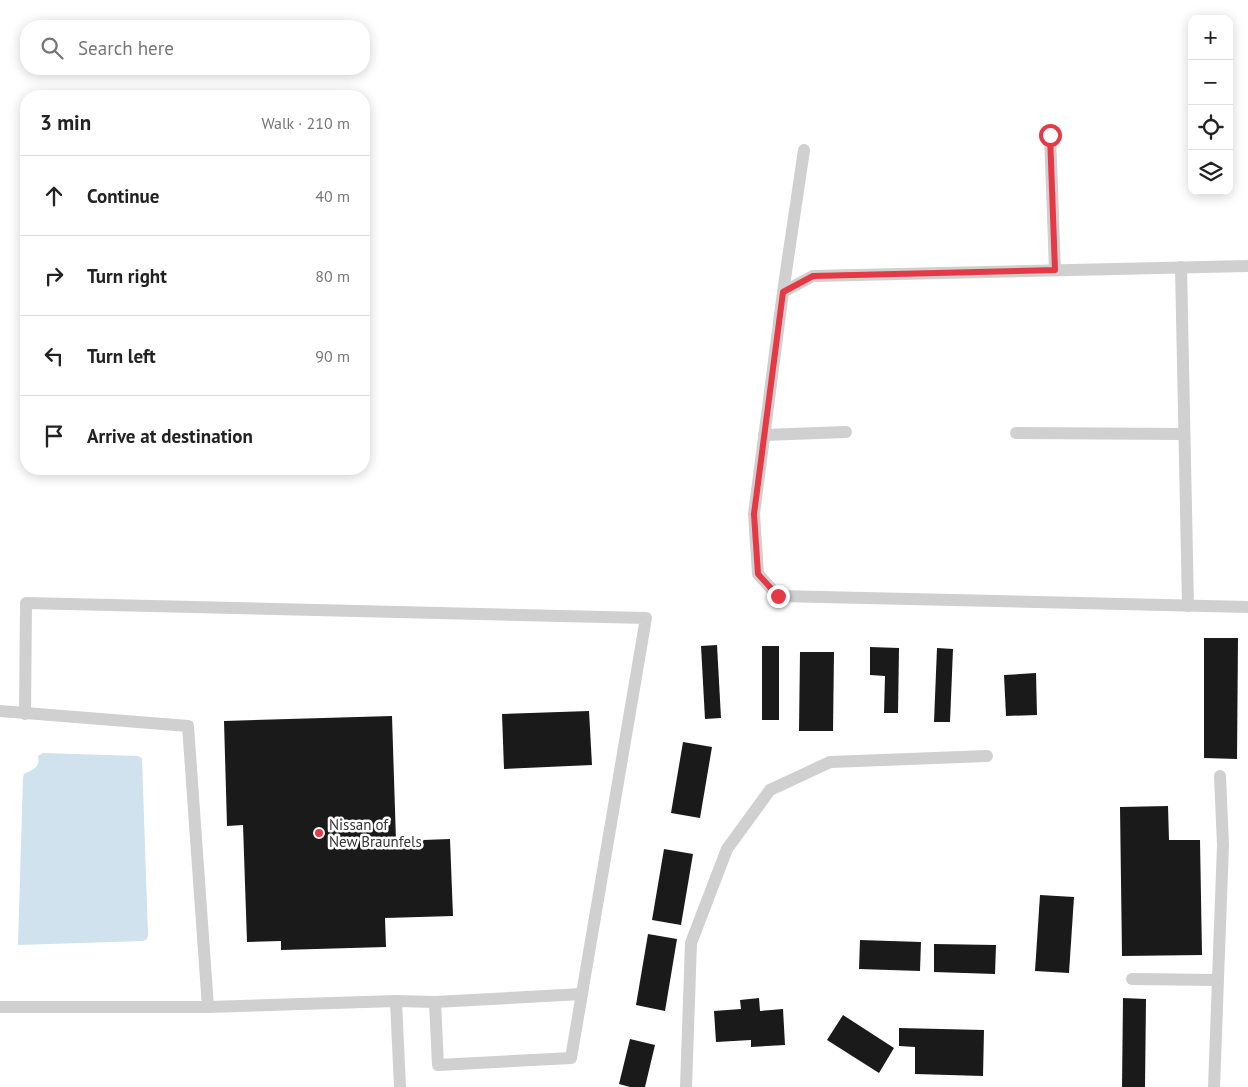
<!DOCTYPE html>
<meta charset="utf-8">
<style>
:root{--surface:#fff;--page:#f2f2f2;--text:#222;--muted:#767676;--line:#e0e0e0}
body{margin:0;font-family:"PT Sans",sans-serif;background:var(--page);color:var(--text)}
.controls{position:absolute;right:15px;top:15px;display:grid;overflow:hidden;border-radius:10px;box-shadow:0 2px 12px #0003}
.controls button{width:45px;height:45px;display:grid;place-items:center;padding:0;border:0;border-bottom:1px solid var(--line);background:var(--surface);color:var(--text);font:25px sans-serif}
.stop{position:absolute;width:15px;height:15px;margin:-11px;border:4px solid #e63946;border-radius:50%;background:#fff}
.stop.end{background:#e63946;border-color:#fff;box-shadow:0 1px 5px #0008}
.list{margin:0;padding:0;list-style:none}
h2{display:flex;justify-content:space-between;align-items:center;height:65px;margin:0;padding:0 20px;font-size:21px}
h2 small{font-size:16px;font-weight:400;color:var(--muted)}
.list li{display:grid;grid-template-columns:32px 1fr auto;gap:15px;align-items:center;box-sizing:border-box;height:80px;padding:0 20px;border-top:1px solid var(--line)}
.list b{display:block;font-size:19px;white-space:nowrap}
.list em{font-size:16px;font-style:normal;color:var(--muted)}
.icon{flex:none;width:28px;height:28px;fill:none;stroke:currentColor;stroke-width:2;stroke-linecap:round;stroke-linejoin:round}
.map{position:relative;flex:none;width:1248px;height:1087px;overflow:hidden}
.search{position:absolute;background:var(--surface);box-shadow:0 2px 12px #0003;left:20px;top:20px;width:350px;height:55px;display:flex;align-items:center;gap:12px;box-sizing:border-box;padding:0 18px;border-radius:20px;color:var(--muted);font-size:19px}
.panel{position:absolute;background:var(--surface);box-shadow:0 2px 12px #0003;left:20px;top:90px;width:350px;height:385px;border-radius:20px}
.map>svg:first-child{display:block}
.water{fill:#cfe2ee}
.building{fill:#1a1a1a}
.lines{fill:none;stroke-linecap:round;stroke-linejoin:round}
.service{stroke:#d0d0d0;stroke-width:12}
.route{stroke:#e63946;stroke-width:6}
.poi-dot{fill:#e63946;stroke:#fff;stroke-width:2}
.labels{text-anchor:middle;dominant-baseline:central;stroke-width:5;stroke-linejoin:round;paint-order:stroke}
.poi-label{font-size:15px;fill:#333;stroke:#fff;text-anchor:start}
</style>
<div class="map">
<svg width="1248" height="1087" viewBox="0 0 1248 1087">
<rect width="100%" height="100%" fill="#fff"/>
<!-- water -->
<path class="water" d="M43 753 138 756 142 758 148 935 147 939 143 941 18 945 23 778 24 774C33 769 40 769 38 756Z"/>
<!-- building -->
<g class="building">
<path d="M1204 638H1238L1237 759 1204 758Z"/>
<path d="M717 645 721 718 705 719 701 646Z"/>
<rect x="762" y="646" width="17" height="74"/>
<path d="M870 647 899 648 898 713H884L885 676 870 675Z"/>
<path d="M937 648 953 649 950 722H934Z"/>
<path d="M800 652H834L833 731H799Z"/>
<path d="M1036 673 1037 715 1006 716 1004 675Z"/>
<path d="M589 711 592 765 504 769 502 714Z"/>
<path d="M392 716 396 841 450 839 453 916 385 918 386 947 281 950V941L247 942 243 825 227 826 224 721Z"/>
<path d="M683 742 712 747 700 818 671 813Z"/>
<path d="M1168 806 1169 840H1200L1202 955 1122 956 1120 807Z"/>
<path d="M664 849 693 854 681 925 652 920Z"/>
<path d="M1040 895 1074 897 1069 973 1035 971Z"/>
<path d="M648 934 677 939 665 1011 636 1005Z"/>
<path d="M860 940 921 942 920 971 859 969Z"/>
<path d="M934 944 996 945 995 974 934 972Z"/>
<path d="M759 998 760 1011 783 1009 785 1045 751 1047V1040L716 1042 714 1011 741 1009 740 1000Z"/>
<path d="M1123 998 1146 999 1145 1087H1122Z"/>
<path d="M843 1015 894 1048 879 1073 827 1040Z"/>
<path d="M899 1028 984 1030 983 1076 915 1074V1047L899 1046Z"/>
<path d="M630 1039 655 1045 645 1087H630L619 1084Z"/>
</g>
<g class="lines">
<!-- service -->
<g class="service">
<path d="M1050 135 1055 270"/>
<path d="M1248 266 813 276 783 292 754 514 758 574 778 596 1248 607"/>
<path d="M1181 267 1188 606"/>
<path d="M783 292 804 150"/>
<path d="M1016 433 1184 434"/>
<path d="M764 435 846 432"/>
<path d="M0 711 188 726 208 1007"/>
<path d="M25 714 26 603 646 618 571 1058 438 1065 435 1002 396 1001"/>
<path d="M1132 979 1218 980"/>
<path d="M435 1002 582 994"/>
<path d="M0 1007H208L396 1001 400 1087"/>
<path d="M686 1087 691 943 727 849 770 790 830 762 987 756"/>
<path d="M1214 1087 1223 845 1220 776"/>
</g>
</g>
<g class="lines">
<!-- route -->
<path class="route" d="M778 596 758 574 754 514 783 292 813 276 1055 270 1050 135"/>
</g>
<!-- markers -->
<circle class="poi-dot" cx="319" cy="833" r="5"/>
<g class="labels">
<!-- poi labels -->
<g class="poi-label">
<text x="329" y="824">Nissan of<tspan x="329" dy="17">New Braunfels</tspan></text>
</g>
</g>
</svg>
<div class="controls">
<button>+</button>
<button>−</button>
<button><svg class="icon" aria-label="locate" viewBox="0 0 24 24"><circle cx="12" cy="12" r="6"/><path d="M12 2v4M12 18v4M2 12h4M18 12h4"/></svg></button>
<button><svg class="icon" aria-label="layers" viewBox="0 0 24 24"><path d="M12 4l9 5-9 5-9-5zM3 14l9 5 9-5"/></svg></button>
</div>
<div class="stop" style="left:1050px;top:135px"></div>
<div class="stop end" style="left:778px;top:596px"></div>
<div class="search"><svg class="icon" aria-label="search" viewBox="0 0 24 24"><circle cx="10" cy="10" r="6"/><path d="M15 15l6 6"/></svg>Search here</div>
<section class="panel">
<h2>3 min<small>Walk · 210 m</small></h2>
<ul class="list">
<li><svg class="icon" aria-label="ahead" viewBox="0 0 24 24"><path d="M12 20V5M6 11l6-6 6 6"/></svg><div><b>Continue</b></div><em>40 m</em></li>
<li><svg class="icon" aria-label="right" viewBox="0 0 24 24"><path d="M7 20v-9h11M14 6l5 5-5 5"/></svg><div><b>Turn right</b></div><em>80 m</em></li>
<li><svg class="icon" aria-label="left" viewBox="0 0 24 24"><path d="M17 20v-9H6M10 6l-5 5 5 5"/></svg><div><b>Turn left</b></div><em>90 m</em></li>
<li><svg class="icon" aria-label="arrive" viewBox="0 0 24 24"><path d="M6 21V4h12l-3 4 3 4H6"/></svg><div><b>Arrive at destination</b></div></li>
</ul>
</section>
</div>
